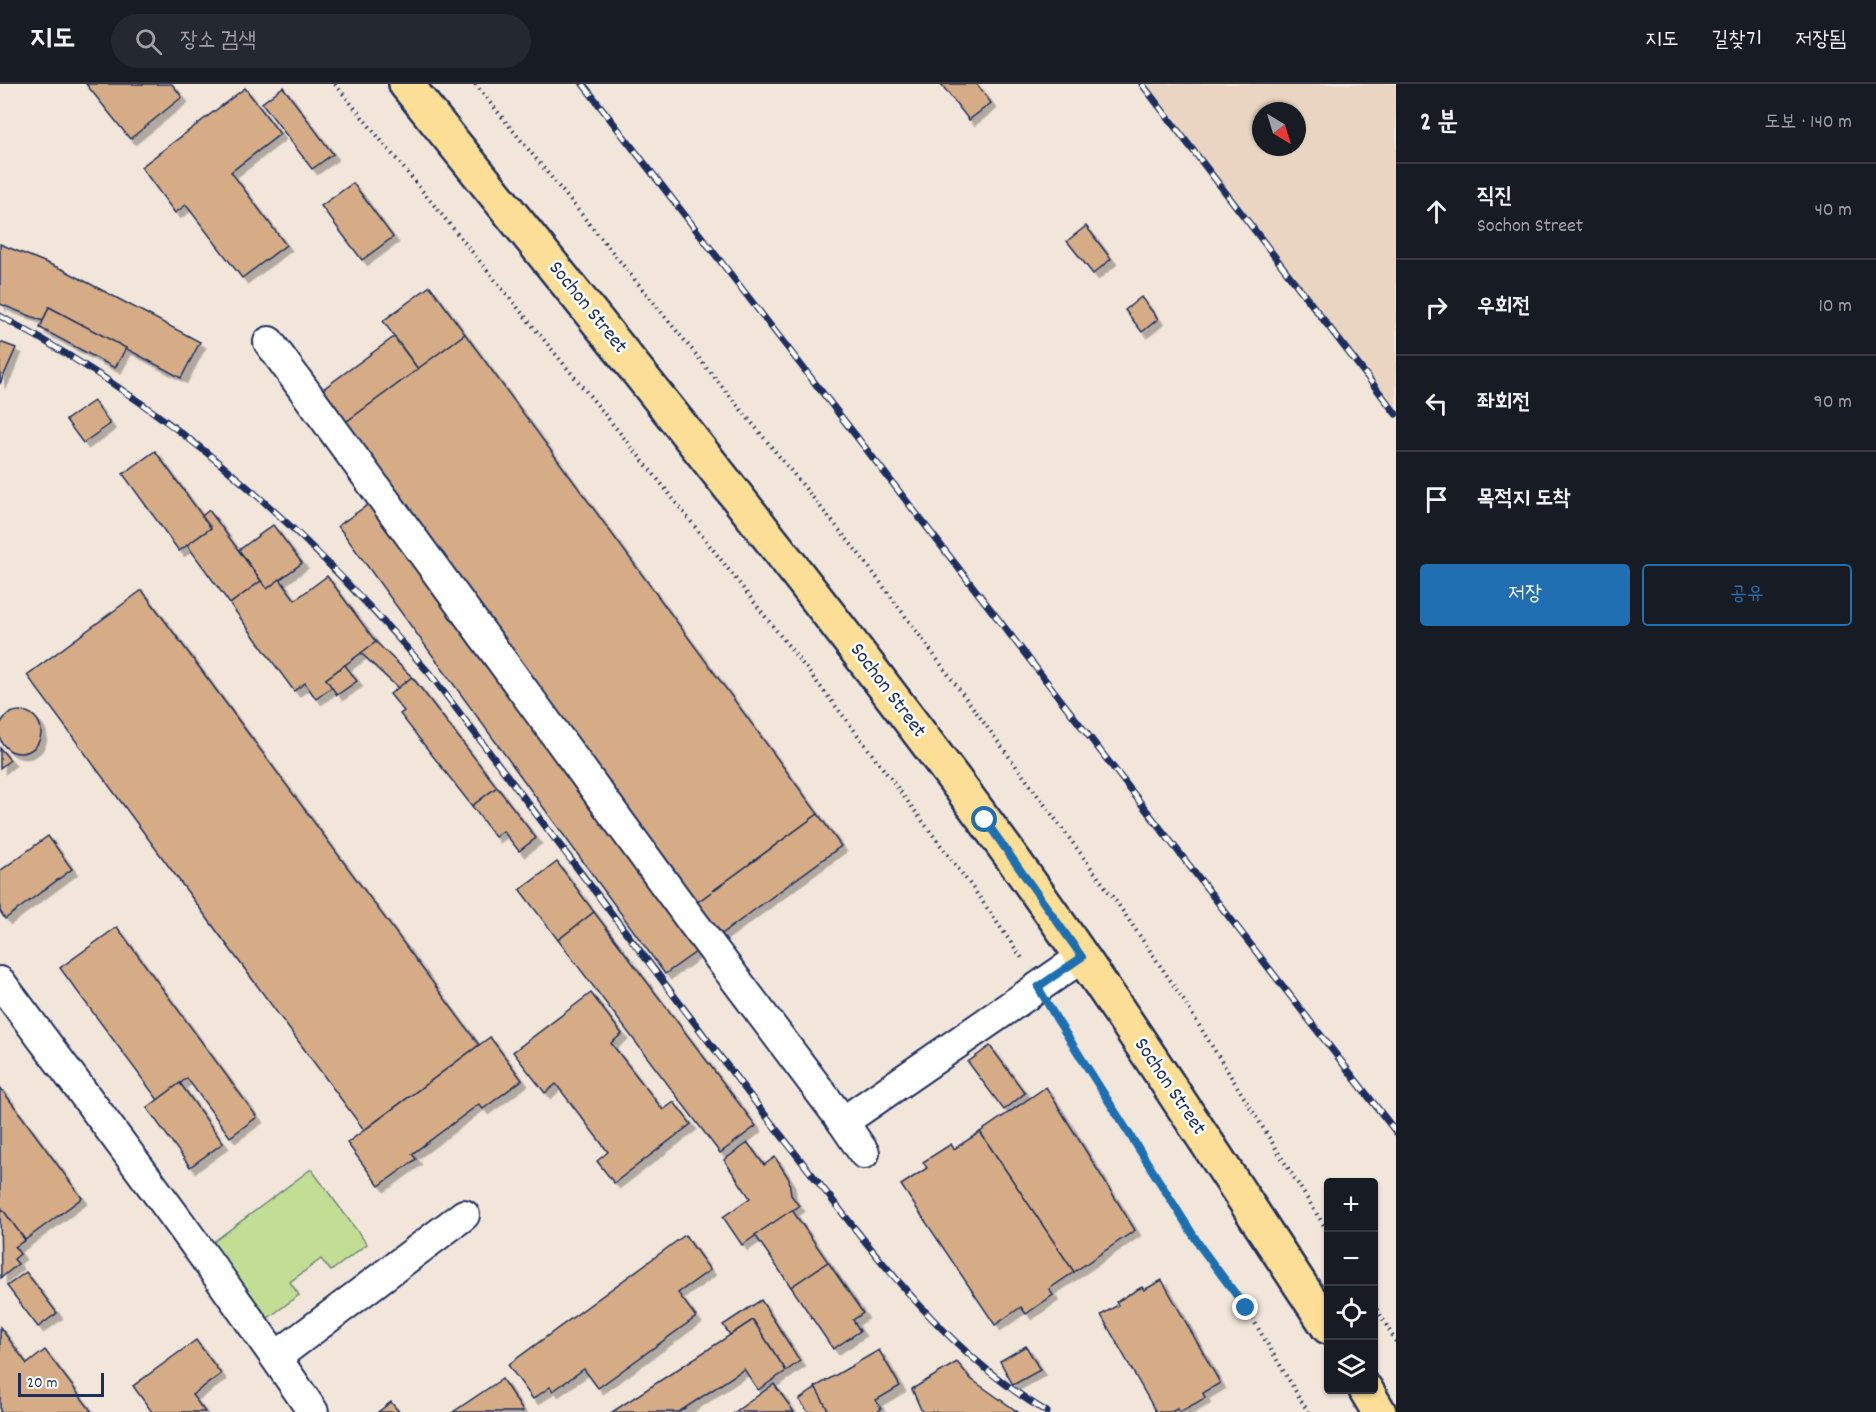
<!DOCTYPE html>
<html lang="ko">
<meta charset="utf-8">
<style>
:root{--surface:#171b24;--page:#242831;--text:#f1f3f6;--muted:#9ea1a6;--line:#363941;--accent:#1f6fb2}
body{margin:0;font-family:Dekko,"Poor Story",sans-serif;background:var(--page);color:var(--text)}
.controls{position:absolute;right:18px;bottom:18px;display:grid;overflow:hidden;border-radius:6px;box-shadow:0 2px 4px #0004}
.controls button{width:54px;height:54px;display:grid;place-items:center;padding:0;border:0;border-bottom:2px solid var(--line);background:var(--surface);color:var(--text);font:30px sans-serif}
.compass{position:absolute;left:1252px;top:18px;width:54px;height:54px;border-radius:50%;background:var(--surface);box-shadow:0 2px 4px #0004;rotate:142deg}
.scale{position:absolute;left:18px;bottom:15px;width:86px;box-sizing:border-box;padding-left:6px;border:3px solid #1b2f5e;border-top:0;font-size:16px;line-height:21px;white-space:nowrap;color:#1b2f5e;-webkit-text-stroke:4px #fff;paint-order:stroke}
.stop{position:absolute;width:18px;height:18px;margin:-14px;border:4px solid #1f6fb2;border-radius:50%;background:#fff}
.stop.end{background:#1f6fb2;border-color:#fff;box-shadow:0 2px 6px #0008}
.list{margin:0;padding:0;list-style:none}
h2{display:flex;justify-content:space-between;align-items:center;height:78px;margin:0;padding:0 24px;font-size:26px}
h2 small{font-size:20px;font-weight:400;color:var(--muted)}
.list li{display:grid;grid-template-columns:39px 1fr auto;gap:18px;align-items:center;box-sizing:border-box;height:96px;padding:0 24px;border-top:2px solid var(--line)}
.list b{display:block;font-size:22px;white-space:nowrap}
.list p{margin:0;font-size:20px;white-space:nowrap;color:var(--muted)}
.list em{font-size:20px;font-style:normal;color:var(--muted)}
.actions{display:flex;gap:12px;padding:18px 24px}
.actions a{flex:1;padding:14px 0;border:2px solid var(--accent);border-radius:6px;text-align:center;font-size:21px;color:var(--accent)}
.actions .main{background:var(--accent);color:#fff}
.icon{flex:none;width:33px;height:33px;fill:none;stroke:currentColor;stroke-width:2;stroke-linecap:round;stroke-linejoin:round}
.map{position:relative;flex:none;width:1396px;height:1328px;overflow:hidden}
header{display:flex;align-items:center;gap:36px;box-sizing:border-box;height:84px;padding:0 30px;background:var(--surface);border-bottom:2px solid var(--line)}
header strong{font-size:28px}
nav{display:flex;gap:33px;margin-inline-start:auto;font-size:21px}
.search{width:420px;height:54px;background:var(--page);display:flex;align-items:center;gap:15px;box-sizing:border-box;padding:0 21px;border-radius:33px;color:var(--muted);font-size:22px}
main{display:flex}
aside{flex:1;background:var(--surface)}
.map>svg:first-child{display:block}
.built{fill:#e9d5c2;fill-rule:evenodd}
.green{fill:#c2de95;stroke:#6e867a;stroke-width:1.5}
.building{fill:#d5ac86;stroke:#1b2f5e;stroke-width:1.5;filter:url(#shadow)}
.lines{fill:none;stroke-linecap:round;stroke-linejoin:round}
.street-casing{stroke:#1b2f5e;stroke-width:34}
.primary-casing{stroke:#1b2f5e;stroke-width:38}
.path{stroke:#1b2f5e;stroke-width:4;stroke-dasharray:1.5 4.5;stroke-linecap:butt}
.street{stroke:#fff;stroke-width:30}
.primary{stroke:#fcde96;stroke-width:33}
.rail-casing{stroke:#1b2f5e;stroke-width:7}
.rail{stroke:#fff;stroke-width:4.5;stroke-dasharray:14;stroke-linecap:butt}
.route{stroke:#1f6fb2;stroke-width:8}
.labels{text-anchor:middle;dominant-baseline:central;stroke-width:5;stroke-linejoin:round;paint-order:stroke}
.street-label{font-size:21px;fill:#1b2f5e;stroke:#fff}
</style>
<header>
<strong>지도</strong>
<div class="search"><svg class="icon" aria-label="search" viewBox="0 0 24 24"><circle cx="10" cy="10" r="6"/><path d="M15 15l6 6"/></svg>장소 검색</div>
<nav><a>지도</a><a>길찾기</a><a>저장됨</a></nav>
</header>
<main>
<div class="map">
<svg width="1396" height="1328" viewBox="0 0 1396 1328">
<defs>
<filter id="shadow"><feDropShadow dx="5.5" dy="5.5" stdDeviation="0" flood-color="#0004"/></filter>
</defs>
<rect width="100%" height="100%" fill="#f2e6db"/>
<filter id="ink" filterUnits="userSpaceOnUse"><feTurbulence type="fractalNoise" baseFrequency=".0167" numOctaves="2"/><feDisplacementMap in="SourceGraphic" scale="12" xChannelSelector="R" yChannelSelector="G"/><feConvolveMatrix kernelMatrix="1 2 1 2 8 2 1 2 1" color-interpolation-filters="sRGB"/></filter>
<g filter="url(#ink)">
<!-- built -->
<path class="built" d="M1142 0H1396V330ZM1261 27H1297V63H1261Z"/>
<!-- green -->
<path class="green" d="M311 1085 367 1160 331 1187 321 1175 290 1198 299 1211 264 1237 208 1162Z"/>
<!-- building -->
<g class="building">
<path d="M86 0H172L182 13 130 55Z"/>
<path d="M941 0H977L991 19 969 36Z"/>
<path d="M283 3 333 70 312 85 262 19Z"/>
<path d="M245 4 280 50 231 88 286 161 242 194 186 121 175 129 141 83Z"/>
<path d="M353 99 393 153 362 176 321 122Z"/>
<path d="M1086 142 1111 175 1093 190 1067 157Z"/>
<path d="M0 160 64 186 200 258 181 294 49 223 43 237 0 220Z"/>
<path d="M430 202 465 250 418 285 383 237Z"/>
<path d="M1141 213 1158 235 1142 248 1125 226Z"/>
<path d="M49 223 126 264 115 284 40 244Z"/>
<path d="M465 250 818 730 695 820 343 340Z"/>
<path d="M394 253 418 285 343 340 319 308Z"/>
<path d="M0 258 16 264 0 300Z"/>
<path d="M94 317 110 340 83 359 66 336Z"/>
<path d="M155 367 211 444 179 467 123 390Z"/>
<path d="M373 417 700 865 665 890 338 442Z"/>
<path d="M209 426 261 497 230 520 187 461 211 444 202 432Z"/>
<path d="M273 441 302 479 267 505 239 466Z"/>
<path d="M327 492 376 558 326 595 332 603 316 615 305 599 294 607 230 520 261 497 267 505 280 495 295 516Z"/>
<path d="M142 506 479 961 364 1046 27 591Z"/>
<path d="M376 558 412 593 398 604 361 569Z"/>
<path d="M345 581 357 597 337 611 326 595Z"/>
<path d="M412 593 497 703 472 722 400 630 404 627 390 610Z"/>
<circle cx="20" cy="648" r="21"/>
<path d="M0 664 10 676 0 684Z"/>
<path d="M497 703 536 754 519 767 503 747 495 753 472 722Z"/>
<path d="M818 730 841 762 719 852 695 820Z"/>
<path d="M48 752 72 785 5 835 0 827V787Z"/>
<path d="M557 778 594 828 558 856 520 806Z"/>
<path d="M594 828 756 1042 720 1069 558 856Z"/>
<path d="M117 843 257 1033 230 1053 187 994 158 1016 60 884Z"/>
<path d="M591 909 622 950 611 959 663 1026 674 1018 691 1040 614 1099 597 1077 608 1068 556 1000 545 1009 513 968Z"/>
<path d="M490 953 522 996 483 1025 479 1020 412 1070 416 1075 379 1102 347 1059Z"/>
<path d="M990 962 1025 1009 1004 1026 968 978Z"/>
<path d="M180 999 223 1059 190 1083 147 1024Z"/>
<path d="M0 1003 82 1114 25 1156 0 1122Z"/>
<path d="M1046 1003 1135 1146 1074 1188 980 1048Z"/>
<path d="M980 1048 1074 1188 1049 1205 1053 1211 1026 1230 1021 1223 995 1241 901 1101 927 1084 923 1078 951 1060 954 1065Z"/>
<path d="M748 1059 764 1081 775 1073 789 1095 791 1111 799 1122 742 1161 723 1133 750 1114 724 1076Z"/>
<path d="M3 1126 25 1156 15 1163 20 1170 14 1175 18 1180 1 1194 0 1128Z"/>
<path d="M792 1126 828 1178 791 1203 755 1151Z"/>
<path d="M685 1151 710 1186 678 1209 696 1233 598 1304 584 1285 553 1307 550 1303 533 1315 508 1281Z"/>
<path d="M828 1178 863 1229 853 1236 860 1247 833 1265 791 1203Z"/>
<path d="M26 1188 57 1229 38 1243 7 1202Z"/>
<path d="M1162 1196 1220 1299 1203 1309 1205 1314 1180 1328 1177 1325 1171 1328H1156L1101 1231 1118 1221 1116 1218 1142 1203 1144 1206Z"/>
<path d="M761 1216 800 1277 786 1287 753 1236 730 1251 723 1241Z"/>
<path d="M753 1236 786 1287 758 1306 744 1285 679 1328H612Z"/>
<path d="M0 1243 27 1280 45 1266 92 1328H0Z"/>
<path d="M196 1256 221 1290 192 1311 205 1328H152L133 1302Z"/>
<path d="M1026 1262 1040 1286 1013 1301 1000 1277Z"/>
<path d="M879 1266 900 1302 876 1316 881 1325 877 1328H829L815 1303Z"/>
<path d="M957 1278 971 1295 1018 1328H922L912 1305Z"/>
<path d="M502 1295 523 1327 521 1328H453Z"/>
<path d="M774 1300 794 1328H735Z"/>
<path d="M816 1304 829 1328H808L799 1316Z"/>
<path d="M391 1318 399 1328H378Z"/>
</g>
<g class="lines">
<!-- street casing -->
<g class="street-casing">
<g id="street">
<path d="M269 258 691 836 843 1038 864 1069"/>
<path d="M0 898C106 1040 214 1181 313 1328"/>
<path d="M843 1038 1082 873"/>
<path d="M276 1273 464 1131"/>
</g>
</g>
<!-- primary casing -->
<g class="primary-casing">
<g id="primary">
<path d="M406 0C602 242 798 484 983 734 1105 899 1215 1072 1328 1243"/>
<path d="M1366 1306 1379 1328"/>
</g>
</g>
<!-- path -->
<g class="path">
<path d="M335 0 656 393 848 638 975 807 1024 877"/>
<path d="M475 0 863 475 1115 816 1177 906 1328 1148"/>
<path d="M1052 928 1202 1165 1246 1224 1308 1328"/>
<path d="M1374 1220 1396 1258"/>
</g>
<!-- street -->
<use href="#street" class="street"/>
<!-- primary -->
<use href="#primary" class="primary"/>
<!-- rail casing -->
<g class="rail-casing">
<g id="rail">
<path d="M583 0 1396 1048"/>
<path d="M1142 0 1396 330"/>
<path d="M0 232C97 284 192 351 273 426 329 477 380 533 430 590 534 727 637 864 741 1000 773 1041 805 1082 837 1122 897 1199 962 1278 1047 1328"/>
</g>
</g>
<!-- rail -->
<use href="#rail" class="rail"/>
</g>
</g>
<g class="lines" filter="url(#ink)">
<!-- route -->
<path class="route" d="M985 736 1082 873 1038 903 1056 934 1202 1165 1246 1224"/>
</g>
<g class="labels">
<!-- street labels -->
<g class="street-label">
<text transform="translate(587 224) rotate(51)">Sochon Street</text>
<text transform="translate(887 607) rotate(53)">Sochon Street</text>
<text transform="translate(1169 1003) rotate(56)">Sochon Street</text>
</g>
</g>
</svg>
<div class="controls">
<button>+</button>
<button>−</button>
<button><svg class="icon" aria-label="locate" viewBox="0 0 24 24"><circle cx="12" cy="12" r="6"/><path d="M12 2v4M12 18v4M2 12h4M18 12h4"/></svg></button>
<button><svg class="icon" aria-label="layers" viewBox="0 0 24 24"><path d="M12 4l9 5-9 5-9-5zM3 14l9 5 9-5"/></svg></button>
</div>
<svg class="compass" viewBox="-18 -18 36 36"><path d="M0-13l5 13h-10z" fill="#e53935"/><path d="M0 13l5-13h-10z" fill="#9ea1a6"/></svg>
<div class="scale">20 m</div>
<div class="stop" style="left:985px;top:736px"></div>
<div class="stop end" style="left:1246px;top:1224px"></div>
</div>
<aside>
<h2>2 분<small>도보 · 140 m</small></h2>
<ul class="list">
<li><svg class="icon" aria-label="ahead" viewBox="0 0 24 24"><path d="M12 20V5M6 11l6-6 6 6"/></svg><div><b>직진</b><p>Sochon Street</p></div><em>40 m</em></li>
<li><svg class="icon" aria-label="right" viewBox="0 0 24 24"><path d="M7 20v-9h11M14 6l5 5-5 5"/></svg><div><b>우회전</b></div><em>10 m</em></li>
<li><svg class="icon" aria-label="left" viewBox="0 0 24 24"><path d="M17 20v-9H6M10 6l-5 5 5 5"/></svg><div><b>좌회전</b></div><em>90 m</em></li>
<li><svg class="icon" aria-label="arrive" viewBox="0 0 24 24"><path d="M6 21V4h12l-3 4 3 4H6"/></svg><div><b>목적지 도착</b></div></li>
</ul>
<div class="actions"><a class="main">저장</a><a>공유</a></div>
</aside>
</main>
